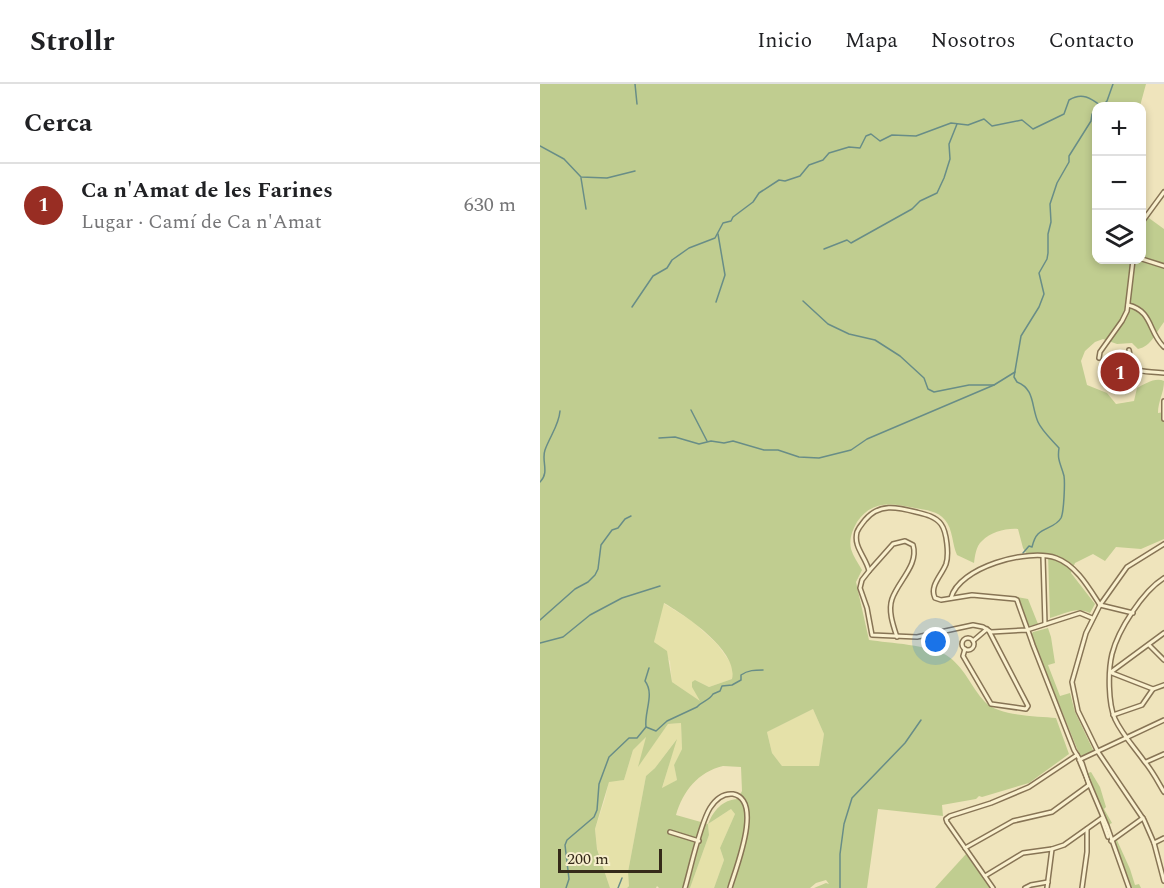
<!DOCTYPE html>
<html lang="es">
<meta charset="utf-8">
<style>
:root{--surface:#fff;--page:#f2f2f2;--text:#202124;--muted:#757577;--line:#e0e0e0;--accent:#982d23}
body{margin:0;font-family:Spectral,serif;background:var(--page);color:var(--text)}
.controls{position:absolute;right:18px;top:18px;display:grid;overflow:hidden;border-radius:12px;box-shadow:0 3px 9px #0003}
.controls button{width:54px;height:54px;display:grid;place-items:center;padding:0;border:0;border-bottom:2px solid var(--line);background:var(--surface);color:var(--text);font:30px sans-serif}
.scale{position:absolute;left:18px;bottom:15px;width:104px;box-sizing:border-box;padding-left:6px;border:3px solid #352a1a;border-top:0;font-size:16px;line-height:21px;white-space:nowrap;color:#352a1a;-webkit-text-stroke:4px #f6eecc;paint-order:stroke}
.you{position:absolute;left:396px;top:558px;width:21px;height:21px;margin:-15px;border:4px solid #fff;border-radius:50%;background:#1a73e8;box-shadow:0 0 0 9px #1a73e833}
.badge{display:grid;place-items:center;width:39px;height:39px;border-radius:50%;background:var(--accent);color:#fff;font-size:20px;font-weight:700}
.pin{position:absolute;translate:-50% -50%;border:3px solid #fff;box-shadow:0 2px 6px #0006}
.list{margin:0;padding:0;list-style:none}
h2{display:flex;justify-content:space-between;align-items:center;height:78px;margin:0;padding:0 24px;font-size:26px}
h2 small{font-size:20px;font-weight:400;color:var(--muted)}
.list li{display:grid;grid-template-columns:39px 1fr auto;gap:18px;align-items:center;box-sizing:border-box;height:84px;padding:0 24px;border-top:2px solid var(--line)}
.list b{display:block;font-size:22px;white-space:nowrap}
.list p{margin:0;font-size:20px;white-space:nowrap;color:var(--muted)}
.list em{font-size:20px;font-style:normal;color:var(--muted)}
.icon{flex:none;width:33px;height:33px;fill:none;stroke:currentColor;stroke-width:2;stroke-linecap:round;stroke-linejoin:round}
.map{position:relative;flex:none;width:624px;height:804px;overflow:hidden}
header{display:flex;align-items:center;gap:36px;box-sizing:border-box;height:84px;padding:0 30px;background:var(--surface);border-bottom:2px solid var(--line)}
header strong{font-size:28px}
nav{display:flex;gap:33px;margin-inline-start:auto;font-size:21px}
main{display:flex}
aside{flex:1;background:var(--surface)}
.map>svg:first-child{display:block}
.farmland{fill:#e5e1a9}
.green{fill:#c0cd90;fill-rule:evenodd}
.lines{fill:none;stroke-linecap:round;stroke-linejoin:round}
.stream{stroke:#688d87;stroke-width:1.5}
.street-casing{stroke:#877455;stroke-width:6}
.street{stroke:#faf1cf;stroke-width:3}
</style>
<header>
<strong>Strollr</strong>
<nav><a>Inicio</a><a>Mapa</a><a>Nosotros</a><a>Contacto</a></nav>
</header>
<main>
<aside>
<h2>Cerca<small></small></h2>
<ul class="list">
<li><span class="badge">1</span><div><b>Ca n'Amat de les Farines</b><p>Lugar · Camí de Ca n'Amat</p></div><em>630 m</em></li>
</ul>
</aside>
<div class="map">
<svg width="624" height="804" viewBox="0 0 624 804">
<rect width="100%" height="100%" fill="#efe4bc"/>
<!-- farmland -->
<g class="farmland">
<path d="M123 519 152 537 177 560 192 581 194 588 192 595 169 603 155 596 157 609 161 618 132 598 130 577 114 558Z"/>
<path d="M273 625 284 650 279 682H242L232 669 227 648Z"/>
<path d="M141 639 142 665 134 681 137 696 122 705 136 656 115 684 106 692 88 788 89 802 87 804H70L57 764 55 745 65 715 69 697 84 696 93 666 107 652 99 681 128 640Z"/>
<path d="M191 725 195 730 180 764 184 776 174 804H150L169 751 168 740Z"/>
</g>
<!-- green -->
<g class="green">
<path d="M0 0H606L600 22H556V176H602V129L624 145V238C616 248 612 262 598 265L592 259 577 260 563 255 555 258 545 267 541 277 547 301 567 309 576 320 594 317 597 304C605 300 615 293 624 297 624 309 618 317 618 329L624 328V455L601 465 576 463 565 477 553 470 535 479 531 489 555 520 550 529C536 522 525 530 510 534L508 470 486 469 483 464 478 445C466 444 451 448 442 457 436 462 435 472 434 479L417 471C412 460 413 445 405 436 398 427 386 426 375 424 351 419 332 416 317 438 312 447 309 455 311 465 313 472 318 479 322 486L316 498 329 556C349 559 390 561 406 571 424 582 431 603 445 618 458 632 497 632 516 634L529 670 489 699 442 713 439 712 436 715 402 721 403 732 338 725 327 804H274L286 799 289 800 286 796 276 799 270 804H174L184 776 180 764 195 730 191 725 168 740 169 751 150 804H119L117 802 116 804H87L89 802 88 788 106 692 115 684 137 655 122 704 137 696 134 681 142 665 141 639 128 640 98 683 106 653 93 666 84 696 69 698 55 745 57 765 70 804H0ZM124 519C145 531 199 567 192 595L169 603 155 596 152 598V603L160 617 132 598 127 567 114 558ZM273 625 284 650 279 682H242L232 669 227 648ZM183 682 201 683 202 707 198 715C182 716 174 726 168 740L136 731C143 707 158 688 183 682Z"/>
<path d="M477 513 488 515 498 540 490 542 488 541Z"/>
<path d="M508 544 511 553 515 579 508 581 520 612 530 609 535 628 554 668 540 672 538 667 491 551 493 548Z"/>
<path d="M551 688 560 703 566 723 564 725 572 739 568 741 548 689Z"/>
<path d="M576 754 590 785 595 801 599 800 601 804H592L573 757Z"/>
<path d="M426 770 451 804H395Z"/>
</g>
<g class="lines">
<!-- stream -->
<g class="stream">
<path d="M95 0 97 20"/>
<path d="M562 22 567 17 573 0"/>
<path d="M0 62 24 75 41 93 67 94 95 87"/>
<path d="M41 94 46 125"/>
<path d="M284 165 307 156 311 159 372 125 380 117 397 109 404 94 410 75 409 60 417 40"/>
<path d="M263 217 288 240 309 250 335 256 360 272 384 294 388 305 394 308 429 301H454L475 288"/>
<path d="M176 218 185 191 178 150"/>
<path d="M92 223 113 192 127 184 132 176 149 164 175 154 183 139 191 137 193 133 213 118 219 109 239 96 245 97 260 92 269 81 283 76 289 69 309 63 320 64 326 52 331 50 340 57 352 51 376 52 411 39 428 41 444 35 452 42 482 36 493 45 524 30 529 16C542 8 551 14 561 22"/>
<path d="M151 326 167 357"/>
<path d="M119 354 135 353 159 360 171 357 184 359 193 357 224 366H238L259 373 279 374 311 366 327 355 454 301"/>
<path d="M0 398C10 388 1 377 5 366 10 352 19 341 20 327"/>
<path d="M483 469 489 462 492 463C493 459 495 453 498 450 505 443 516 443 521 434 524 428 525 399 524 392 521 380 517 377 519 364 512 356 502 347 498 338 491 322 495 305 477 298L474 293 481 252 499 223 504 210 499 189 507 175 508 169V150L511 138 510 120 517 99 529 78V72L551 37 552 30 556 27"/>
<path d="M0 536 35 505 48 498 55 491 58 485 61 461 72 446 78 444 85 435 91 432"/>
<path d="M0 559 23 553 50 531 82 514 120 502"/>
<path d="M106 643C104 628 115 610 105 597L109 584"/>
<path d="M26 804 29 795 25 761 27 756 54 733 57 726 59 700 69 673 89 654H97L106 643 116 647 127 637 157 623C162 617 169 617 173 610L180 607 182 602 192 601 201 596V591C208 586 215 586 223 586"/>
<path d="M78 804 82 794"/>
<path d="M300 804V770L304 740 312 714 365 659 381 636"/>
</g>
<!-- street casing -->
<g class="street-casing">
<g id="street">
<path d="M602 138 624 108"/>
<path d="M602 175 624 182"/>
<path d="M588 221C613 227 608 248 624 263"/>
<path d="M589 266C593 293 602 286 624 289"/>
<path d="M559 274 560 268 582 237 587 227 593 176"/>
<path d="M624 317V335"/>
<path d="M624 460 587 483 560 521 546 549 532 598 538 627 558 668 604 736 614 759 624 797"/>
<path d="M503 473 505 540"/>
<path d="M329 487 353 460 365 457 373 461C379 481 358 497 352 515 348 527 353 541 357 553"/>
<path d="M624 494C603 507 578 546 572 570 568 587 568 619 575 635 582 650 594 663 604 677 612 686 618 698 624 708"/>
<path d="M411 514C419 483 488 464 516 474 536 481 549 504 560 521L593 529"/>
<circle cx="428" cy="560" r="6"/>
<path d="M433 557 447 545"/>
<path d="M609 561 624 576"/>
<path d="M425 565 423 572 451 620 486 625 488 622 449 547"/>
<path d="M571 588 624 549"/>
<path d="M572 589 613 605"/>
<path d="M573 631 602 621 613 605 624 601"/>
<path d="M539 676 624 636"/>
<path d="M540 678 567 742 589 804"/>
<path d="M606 678 624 670"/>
<path d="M549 701 542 679 534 666 493 561C488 546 482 531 477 516L475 515 432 511 401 516 395 514C389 502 402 491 406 480 409 471 407 448 401 440 395 432 384 430 376 428 357 423 339 419 325 436 322 440 319 443 317 448 313 463 326 473 329 487L322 496 320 504 327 524 332 551 377 553 433 541 443 543 451 548 487 546 540 529 552 534"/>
<path d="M562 736 568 753"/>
<path d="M130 748 159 757"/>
<path d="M571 757 603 734"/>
<path d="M614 759 624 754"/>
<path d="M425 764 473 737 512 728 549 701"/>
<path d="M445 792 483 769 512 765 524 761 562 734"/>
<path d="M145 804C151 783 160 740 170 724 175 716 183 709 193 710 224 716 195 786 190 804"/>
<path d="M453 804 407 738 406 735 410 732 451 719 489 703 537 671"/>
<path d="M485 804 491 801 508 798"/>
<path d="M507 804 512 765"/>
<path d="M542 804 547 768V745"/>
</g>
</g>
<!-- street -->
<use href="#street" class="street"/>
</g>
</svg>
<div class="controls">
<button>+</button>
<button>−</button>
<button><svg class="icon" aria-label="layers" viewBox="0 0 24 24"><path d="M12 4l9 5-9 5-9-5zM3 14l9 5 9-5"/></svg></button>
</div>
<div class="scale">200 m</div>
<div class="you"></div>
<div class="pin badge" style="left:580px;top:288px">1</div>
</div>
</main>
